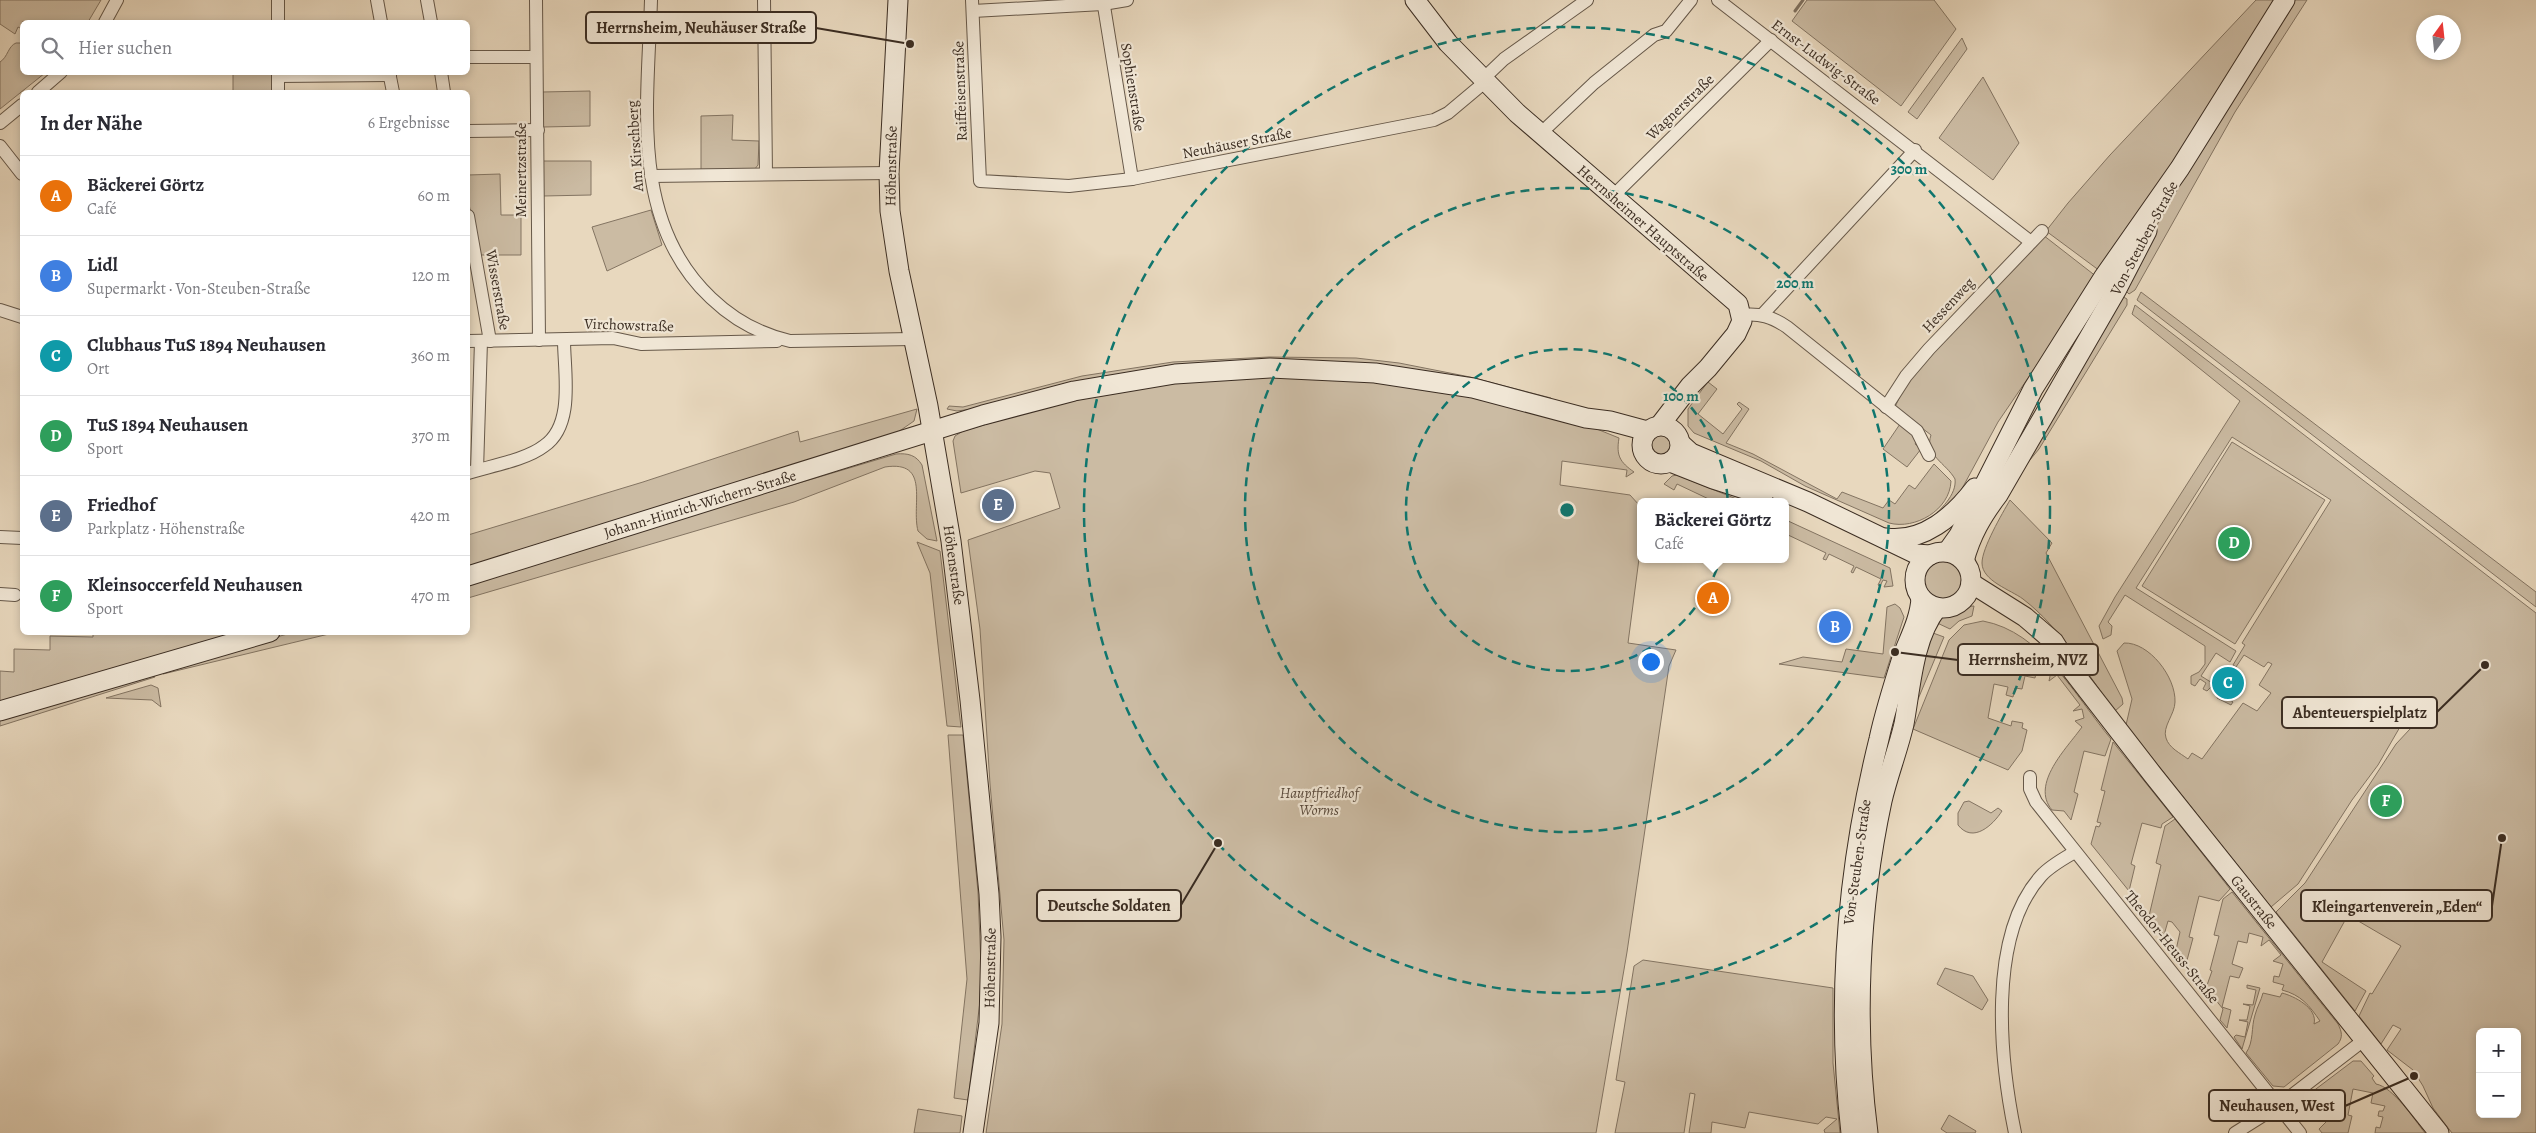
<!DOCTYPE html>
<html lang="de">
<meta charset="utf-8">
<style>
:root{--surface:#fff;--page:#f7f7f7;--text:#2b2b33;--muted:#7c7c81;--line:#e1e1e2;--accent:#8f2418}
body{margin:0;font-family:Alegreya,serif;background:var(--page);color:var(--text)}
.controls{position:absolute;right:15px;bottom:15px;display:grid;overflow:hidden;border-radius:8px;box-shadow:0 2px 8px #0003}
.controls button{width:45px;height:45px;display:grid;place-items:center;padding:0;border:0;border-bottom:1px solid var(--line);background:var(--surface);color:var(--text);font:25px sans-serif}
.compass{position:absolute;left:2416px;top:15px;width:45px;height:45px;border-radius:50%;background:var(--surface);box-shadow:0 2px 8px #0003;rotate:15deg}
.you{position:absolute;left:1650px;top:661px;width:18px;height:18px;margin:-12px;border:4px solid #fff;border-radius:50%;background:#1a73e8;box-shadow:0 0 0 8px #1a73e833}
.badge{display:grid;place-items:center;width:32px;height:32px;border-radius:50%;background:var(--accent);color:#fff;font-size:16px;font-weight:700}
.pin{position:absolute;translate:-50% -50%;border:2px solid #fff;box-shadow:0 1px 5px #0006}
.popup{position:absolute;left:1637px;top:498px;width:152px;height:65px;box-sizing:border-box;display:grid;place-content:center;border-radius:8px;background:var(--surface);filter:drop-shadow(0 1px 4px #0005);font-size:16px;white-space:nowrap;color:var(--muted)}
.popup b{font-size:19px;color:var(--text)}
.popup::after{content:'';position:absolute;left:50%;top:100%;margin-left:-10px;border:10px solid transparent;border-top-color:var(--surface)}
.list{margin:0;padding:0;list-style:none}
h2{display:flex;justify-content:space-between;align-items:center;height:65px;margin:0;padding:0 20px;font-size:21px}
h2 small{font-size:16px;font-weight:400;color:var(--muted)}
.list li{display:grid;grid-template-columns:32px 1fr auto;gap:15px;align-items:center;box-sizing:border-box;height:80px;padding:0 20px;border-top:1px solid var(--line)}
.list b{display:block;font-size:19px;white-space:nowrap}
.list p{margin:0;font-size:16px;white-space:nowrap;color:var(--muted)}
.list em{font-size:16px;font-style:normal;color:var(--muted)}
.icon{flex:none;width:28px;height:28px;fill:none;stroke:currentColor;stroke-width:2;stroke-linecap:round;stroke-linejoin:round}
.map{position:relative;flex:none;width:2536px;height:1133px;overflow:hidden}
.search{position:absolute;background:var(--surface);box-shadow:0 2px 8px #0003;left:20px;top:20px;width:450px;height:55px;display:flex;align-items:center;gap:12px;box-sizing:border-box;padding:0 18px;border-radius:8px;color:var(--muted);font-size:19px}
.panel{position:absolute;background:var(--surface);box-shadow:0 2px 8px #0003;left:20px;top:90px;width:450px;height:545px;border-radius:8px}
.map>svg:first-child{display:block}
.green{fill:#cbbba3;stroke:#837462;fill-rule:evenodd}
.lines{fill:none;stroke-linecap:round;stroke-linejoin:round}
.stream{stroke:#7f7160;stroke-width:3}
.street-casing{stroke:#665849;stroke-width:14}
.secondary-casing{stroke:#3b2d22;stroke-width:21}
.street{stroke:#f0e6d5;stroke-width:12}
.secondary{stroke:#f0e6d5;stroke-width:19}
.ring{fill:none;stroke:#0f766e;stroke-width:2.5;stroke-dasharray:9 6}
.labels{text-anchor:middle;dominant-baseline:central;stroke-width:4.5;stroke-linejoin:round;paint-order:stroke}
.street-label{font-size:15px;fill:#3b2d22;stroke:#f0e6d5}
.park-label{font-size:15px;font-style:italic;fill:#58493c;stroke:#f0e6d5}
.centre{fill:#0f766e;stroke:#f0e6d5;stroke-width:2.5}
.ring-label{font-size:15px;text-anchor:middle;font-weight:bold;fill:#0f766e;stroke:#f0e6d5;stroke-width:4.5;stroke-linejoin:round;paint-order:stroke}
.leader{fill:none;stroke:#3b2d22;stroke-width:2}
.callout-dot{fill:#3b2d22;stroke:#f0e6d5;stroke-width:2}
.callout{fill:#f0e6d5;stroke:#3b2d22;stroke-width:2}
.callout-label{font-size:16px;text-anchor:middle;font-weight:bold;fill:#3b2d22}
</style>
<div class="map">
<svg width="2536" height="1133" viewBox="0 0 2536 1133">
<rect width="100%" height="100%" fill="#e8d8be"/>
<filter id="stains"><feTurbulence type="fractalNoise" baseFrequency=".004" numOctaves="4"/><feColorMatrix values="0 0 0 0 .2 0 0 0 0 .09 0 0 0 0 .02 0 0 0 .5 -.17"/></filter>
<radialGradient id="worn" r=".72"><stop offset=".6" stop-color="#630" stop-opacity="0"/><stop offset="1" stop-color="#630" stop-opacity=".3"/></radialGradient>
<!-- green -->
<g class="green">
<path d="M0 0H101L88 22H22V29L18 27 15 34 0 24Z"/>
<path d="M1807 0H1934L1956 29 1901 106 1792 21Z"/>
<path d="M2256 0H2277L2236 69 2100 271 2046 231 2068 203 2110 155Z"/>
<path d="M2292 0H2307L2235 112 2135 290 2129 294 2122 287 2193 161Z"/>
<path d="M1962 38 1967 49 1917 119 1908 112Z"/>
<path d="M16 43H22V72L45 73 0 109V62C8 57 8 46 16 43Z"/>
<rect x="233" y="73" width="41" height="19"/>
<path d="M1983 77 2019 143 1993 180 1939 138Z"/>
<path d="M590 91V126L543 127 542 92Z"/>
<path d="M733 115 732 140 759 141 758 165 754 170 701 171V116Z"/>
<path d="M543 161H591V195L543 196Z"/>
<path d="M500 174 501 215H521V255H478L468 198V175Z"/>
<path d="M651 210 662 245 607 271 592 227Z"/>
<path d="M2043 235 2097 277 1998 422 1958 496 1947 511 1929 520C1940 510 1957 495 1955 479 1946 463 1924 455 1931 435L1895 407 1909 377Z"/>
<path d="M2141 292 2536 592V607L2137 300Z"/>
<path d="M2118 294 2127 299V305L2039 449 2025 466Z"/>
<path d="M2135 305 2536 613V1133H2452L2433 1108 2423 1086 2413 1070 2387 1050 2401 1029 2393 1025 2381 1044 2359 1016 2370 993 2372 994 2401 946 2348 915 2322 962 2366 991 2355 1011 2276 912 2305 883 2396 744 2410 729 2422 720 2417 708 2404 720 2378 765 2352 800 2298 884 2271 907 2126 725 2132 699 2117 651 2124 643C2149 642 2176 677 2175 702 2175 714 2162 727 2166 738 2169 748 2180 753 2188 759L2192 753 2202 759 2243 703 2257 711 2271 693 2259 685 2272 664 2268 662 2264 667 2244 655 2236 667 2233 665 2245 645 2242 643 2331 500 2232 437 2136 588 2236 651 2230 662 2216 653 2201 676 2222 689 2220 693 2233 702 2231 705 2217 698 2220 690 2212 686 2207 691 2203 689 2206 683 2200 679 2195 686 2191 684V676L2199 672 2205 664V646L2125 595 2108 622 2112 626 2111 635 2103 639 2099 626 2115 597 2240 401 2132 314ZM2480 1032H2517V1114H2480Z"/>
<path d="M1728 354 1730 356 1708 382 1717 389 1698 414 1723 434 1742 409 1737 404 1739 402 1749 409 1726 443 1753 454 1837 499 1842 492 1883 508 1889 500 1895 504 1909 485 1915 489 1934 464 1951 481C1950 510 1915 530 1889 523L1805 486 1761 461 1694 433 1688 426V409Z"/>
<path d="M1269 357 1356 358 1399 363 1470 377 1551 398 1549 401 1428 374 1081 381 972 409 957 411 947 409 949 406 963 407 1082 376 1173 362Z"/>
<path d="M1257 374 1428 386 1587 425 1619 438C1616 456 1620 462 1634 472L1626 477 1627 470 1562 461 1560 485 1630 495 1640 506V551L1628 643 1676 650 1669 666 1627 952 1596 1133H986L1002 1024 1004 940 990 784 980 629 968 540 1060 508 1050 473 1035 471 961 493 953 441 955 436 963 431 1053 405 1156 384Z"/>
<path d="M917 409 914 421 898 432 772 474 468 569V535L643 482 798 431 800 442Z"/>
<path d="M1900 424 1919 438 1915 444 1921 449 1907 467 1883 449Z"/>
<circle cx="1661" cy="444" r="13"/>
<path d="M2232 442 2325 500 2235 644 2142 586Z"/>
<path d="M896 454C908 453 916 455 922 465L937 541 927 539 918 531C911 504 931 460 885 467L794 502 468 598V582Z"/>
<path d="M1677 475 1744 502H1715L1677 484 1674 490 1664 484 1672 476Z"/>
<path d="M2010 500 2052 543 2046 553 2122 698 2123 704 2115 711C2086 673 2062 629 2023 599 2011 590 1982 581 1982 563 1982 548 2002 514 2010 500Z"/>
<path d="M1786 520 1890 568 1893 586 1884 587 1887 581 1883 580 1880 586 1878 585 1881 579 1856 567 1853 573 1851 572 1854 566 1829 554 1826 560 1823 559 1826 553 1786 534Z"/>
<path d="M917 542 940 551 961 727 947 726 930 573Z"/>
<circle cx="1943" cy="580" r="22"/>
<path d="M1895 604 1900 608 1904 617 1884 678 1779 664 1803 657 1842 662 1846 649 1883 654 1887 607Z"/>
<path d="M1974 606 1972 616 1959 621 1950 629 1933 621C1944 614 1961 606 1974 606Z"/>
<path d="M1983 621C2042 632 2075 696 2111 739L2105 756 2084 751 2074 792 2078 794 2071 820 2064 811 2052 810C2030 784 2067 748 2082 727L2075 721 2084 718 2082 709 2073 711 2080 705 2057 675 2049 681 2051 671 2037 668 2035 678 2025 676 2022 689 2015 688 2013 697 2006 695 2008 687 1994 684 1988 718 2011 726 2012 721 2023 723 2022 728 2027 730 2022 751 2008 770 1913 729 1949 640 1964 625Z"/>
<path d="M93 632 248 633 0 704V671L14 672V649L50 650V636L93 637Z"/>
<path d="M291 633H333L163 674 169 667Z"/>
<path d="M1933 633 1944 637 1911 716 1917 676Z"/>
<path d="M152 672 155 677 0 726V717Z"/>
<path d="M151 685 158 688 161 707 152 700 106 698Z"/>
<path d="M948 735H963L978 892 981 966 980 1001 968 1100 954 1098 967 979Z"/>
<path d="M2113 742 2173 817 2162 824 2161 828 2142 823 2131 864 2135 866 2129 891 2091 844 2096 826 2099 827 2101 823 2097 822 2105 791 2101 790Z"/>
<path d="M1969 801 1991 813 1998 808 2002 811C1993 825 1973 844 1958 825V813L1964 802Z"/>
<path d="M2175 819 2230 889 2219 901 2199 896 2189 937 2193 938 2186 964 2176 950 2180 932 2172 922 2168 921 2164 935 2149 916 2161 865 2156 863 2165 826Z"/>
<path d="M2232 892 2338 1024C2342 1032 2343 1037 2338 1044L2284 1087 2273 1086 2246 1053C2254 1042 2251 1027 2255 1015 2257 1007 2261 1001 2263 993L2280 997 2282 993C2294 996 2318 1008 2314 1024L2320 1021C2309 1005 2301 995 2282 990L2284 985 2273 982 2274 976 2279 977 2283 964 2273 961 2281 955 2269 940 2261 946 2263 937 2249 933 2247 943 2238 941 2232 964 2243 968 2239 978 2230 976 2222 1007 2231 1010 2227 1028 2220 1020 2223 1009 2206 988 2212 971 2210 970 2219 936 2214 935 2223 899Z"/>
<path d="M1643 960 1833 988V1063L1840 1133H1825L1824 1130 1837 1119 1826 1117 1818 1124 1749 1112 1745 1128 1712 1122 1711 1133H1689L1695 1094 1690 1093 1684 1133H1615L1625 1082 1616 1080 1634 966Z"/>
<path d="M1945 968 1973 976 1988 1000 1982 1010 1937 984Z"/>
<path d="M2247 985 2260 988 2242 1049 2234 1037 2236 1035 2245 1037 2248 1022 2239 1020H2247L2250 1006 2243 1004 2253 1005 2256 990 2247 988Z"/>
<path d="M2353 1061H2361L2374 1076 2372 1078 2376 1084C2393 1087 2414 1119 2425 1133H2375L2376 1127 2380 1128 2383 1117 2378 1116 2379 1111H2383L2385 1106 2371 1103 2373 1093 2353 1089 2348 1115 2352 1116 2348 1133H2322L2319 1129 2327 1121 2321 1113 2312 1120 2300 1105V1101Z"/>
<path d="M918 1109 962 1116 960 1133H914Z"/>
<path d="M1949 1115 1976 1131 1975 1133H1947L1941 1129Z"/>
</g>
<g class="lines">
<!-- stream -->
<path class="stream" d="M1795 11 1803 0"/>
<!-- street casing -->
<g class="street-casing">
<g id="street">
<path d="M278 0V22"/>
<path d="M377 0 381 22"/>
<path d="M427 0 431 22"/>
<path d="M536 0 539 340"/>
<path d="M651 0C648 102 629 221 711 298 734 320 759 334 790 341L913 339"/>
<path d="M764 0 766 174"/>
<path d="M972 0 980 181 1069 186 1132 179 1434 120 1448 113 1485 82"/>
<path d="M1103 0 1132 179"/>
<path d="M1718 0 2031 242"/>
<path d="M973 11 1103 4 1127 0"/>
<path d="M105 22 117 0"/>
<path d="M468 57H536"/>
<path d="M389 72 393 92"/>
<path d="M441 72 444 92"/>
<path d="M278 76 390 75"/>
<path d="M1483 79 1504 59 1587 0"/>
<path d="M38 92 61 72"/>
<path d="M278 92V72"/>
<path d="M0 123 22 105"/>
<path d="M468 131 538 130"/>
<path d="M1540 134 1594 83 1654 35 1666 31 1691 0"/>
<path d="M0 146 22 174"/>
<path d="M651 176 889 173"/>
<path d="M1612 197 1771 40"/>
<path d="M468 216 490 341"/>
<path d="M0 310 22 317"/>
<path d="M1742 315C1760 313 1772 317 1787 327L1917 431 1929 455"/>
<path d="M1762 315 1915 150"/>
<path d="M468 341 613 338 641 344 777 341"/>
<path d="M1886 407 1906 376 1929 349 2042 231"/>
<path d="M477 470 481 341"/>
<path d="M468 473C490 466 526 460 544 446 575 425 564 372 564 340"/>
<path d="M0 537 22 538"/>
<path d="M0 594 15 595"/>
<path d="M2030 777V789L2036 802 2300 1133"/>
<path d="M2015 1133C2000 1060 1987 936 2041 876 2050 866 2063 859 2075 852"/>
<path d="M2235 1133 2278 1106 2364 1040"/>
</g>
</g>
<!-- secondary casing -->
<g class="secondary-casing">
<g id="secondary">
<path d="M898 0 889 173 890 211 899 271 928 406 951 541 970 700 989 894 991 937 989 1023 973 1133"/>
<path d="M1415 0 1448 43 1517 113 1738 304 1742 321 1736 334 1708 368 1690 386 1660 425"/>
<circle cx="1661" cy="445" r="19"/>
<path d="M1680 443 1691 453 1808 502 1916 554 1930 555"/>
<path d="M1670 462 1713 479 1763 495"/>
<path d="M1886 538C1923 543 1954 516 1975 488"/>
<circle cx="1943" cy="580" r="28"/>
<path d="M1947 552 1959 535 2033 389 2103 278 2180 168 2285 0"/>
<path d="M1964 561C1971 535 1982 516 1998 495L2117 289 2147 231"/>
<path d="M468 576 983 415 1074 391 1175 374 1270 368 1375 373 1473 388 1586 418 1610 421 1647 431"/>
<path d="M1971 583 2025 617 2054 642 2071 669 2153 775 2439 1133"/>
<path d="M0 711 270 632"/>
<path d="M1851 1133C1836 1001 1847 868 1879 739 1885 711 1894 683 1903 655 1910 637 1920 618 1921 598"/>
<path d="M1868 1133C1854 1024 1859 908 1882 801 1888 775 1898 750 1904 724 1911 686 1913 639 1937 608"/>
</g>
</g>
<!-- street -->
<use href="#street" class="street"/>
<!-- secondary -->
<use href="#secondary" class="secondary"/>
</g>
<!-- distance rings -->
<g class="ring">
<circle cx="1567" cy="510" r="161"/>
<circle cx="1567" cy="510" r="322"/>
<circle cx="1567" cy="510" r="483"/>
</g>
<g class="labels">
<!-- street labels -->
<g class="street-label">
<text transform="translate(1826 62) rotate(37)">Ernst-Ludwig-Straße</text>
<text transform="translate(1133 87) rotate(81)">Sophienstraße</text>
<text transform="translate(960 91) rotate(-92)">Raiffeisenstraße</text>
<text transform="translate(1680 107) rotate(-44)">Wagnerstraße</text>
<text transform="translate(1237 143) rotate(-11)">Neuhäuser Straße</text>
<text transform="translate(635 146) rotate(-94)">Am Kirschberg</text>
<text transform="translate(891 166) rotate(-89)">Höhenstraße</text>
<text transform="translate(521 170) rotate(-90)">Meinertzstraße</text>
<text transform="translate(1643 223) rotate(41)">Herrnsheimer Hauptstraße</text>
<text transform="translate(2144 238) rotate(-62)">Von-Steuben-Straße</text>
<text transform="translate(498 290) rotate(80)">Wisserstraße</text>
<text transform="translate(1948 305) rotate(-47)">Hessenweg</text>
<text transform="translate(629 325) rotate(2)">Virchowstraße</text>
<text transform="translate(700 504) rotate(-17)">Johann-Hinrich-Wichern-Straße</text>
<text transform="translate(954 565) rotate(82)">Höhenstraße</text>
<text transform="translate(1857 862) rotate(-82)">Von-Steuben-Straße</text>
<text transform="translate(2254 902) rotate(51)">Gaustraße</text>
<text transform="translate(2172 947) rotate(51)">Theodor-Heuss-Straße</text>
<text transform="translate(990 968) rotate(-89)">Höhenstraße</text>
</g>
<!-- park labels -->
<g class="park-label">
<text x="1319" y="793">Hauptfriedhof<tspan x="1319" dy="17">Worms</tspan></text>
</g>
</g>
<circle cx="1567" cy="510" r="8" class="centre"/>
<g class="ring-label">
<text x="1909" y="174">300 m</text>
<text x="1795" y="288">200 m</text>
<text x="1681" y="401">100 m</text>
</g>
<!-- callouts -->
<path class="leader" d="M910 44L816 28M1895 652L1958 660M2485 665L2437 712M1218 843L1181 905M2502 838L2492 906M2414 1076L2345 1106"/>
<g class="callout-dot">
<circle cx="910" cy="44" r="5"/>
<circle cx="1895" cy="652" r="5"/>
<circle cx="2485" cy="665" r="5"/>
<circle cx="1218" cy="843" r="5"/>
<circle cx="2502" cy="838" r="5"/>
<circle cx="2414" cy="1076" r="5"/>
</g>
<g class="callout">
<rect x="586" y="12" width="230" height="31" rx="5"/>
<rect x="1958" y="644" width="140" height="31" rx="5"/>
<rect x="2282" y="697" width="155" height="31" rx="5"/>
<rect x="1037" y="890" width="144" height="31" rx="5"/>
<rect x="2301" y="890" width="191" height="31" rx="5"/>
<rect x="2209" y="1090" width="136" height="31" rx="5"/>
</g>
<g class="callout-label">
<text x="701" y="33">Herrnsheim, Neuhäuser Straße</text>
<text x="2028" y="665">Herrnsheim, NVZ</text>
<text x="2360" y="718">Abenteuerspielplatz</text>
<text x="1109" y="911">Deutsche Soldaten</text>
<text x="2397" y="912">Kleingartenverein „Eden“</text>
<text x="2277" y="1111">Neuhausen, West</text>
</g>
<rect width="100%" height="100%" filter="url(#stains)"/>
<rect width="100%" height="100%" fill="url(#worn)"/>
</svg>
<div class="controls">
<button>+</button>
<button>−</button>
</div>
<svg class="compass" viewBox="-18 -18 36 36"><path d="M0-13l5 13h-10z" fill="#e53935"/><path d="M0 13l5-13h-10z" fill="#7c7c81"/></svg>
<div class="you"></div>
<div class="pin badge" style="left:1713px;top:598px;background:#e8710a">A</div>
<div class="popup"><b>Bäckerei Görtz</b>Café</div>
<div class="pin badge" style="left:1835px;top:627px;background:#3f7fe0">B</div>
<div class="pin badge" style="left:2228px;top:683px;background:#0f9aa8">C</div>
<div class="pin badge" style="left:2234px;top:543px;background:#2e9e5b">D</div>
<div class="pin badge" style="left:998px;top:505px;background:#5c6f8a">E</div>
<div class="pin badge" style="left:2386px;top:801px;background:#2e9e5b">F</div>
<div class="search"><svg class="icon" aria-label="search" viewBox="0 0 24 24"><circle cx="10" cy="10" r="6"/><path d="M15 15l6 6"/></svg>Hier suchen</div>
<section class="panel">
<h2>In der Nähe<small>6 Ergebnisse</small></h2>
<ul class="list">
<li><span class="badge" style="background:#e8710a">A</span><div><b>Bäckerei Görtz</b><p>Café</p></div><em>60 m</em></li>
<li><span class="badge" style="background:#3f7fe0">B</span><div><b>Lidl</b><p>Supermarkt · Von-Steuben-Straße</p></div><em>120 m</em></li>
<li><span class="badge" style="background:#0f9aa8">C</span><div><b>Clubhaus TuS 1894 Neuhausen</b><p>Ort</p></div><em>360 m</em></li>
<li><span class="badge" style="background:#2e9e5b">D</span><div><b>TuS 1894 Neuhausen</b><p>Sport</p></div><em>370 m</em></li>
<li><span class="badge" style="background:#5c6f8a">E</span><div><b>Friedhof</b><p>Parkplatz · Höhenstraße</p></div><em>420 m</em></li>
<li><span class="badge" style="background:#2e9e5b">F</span><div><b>Kleinsoccerfeld Neuhausen</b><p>Sport</p></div><em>470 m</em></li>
</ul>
</section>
</div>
